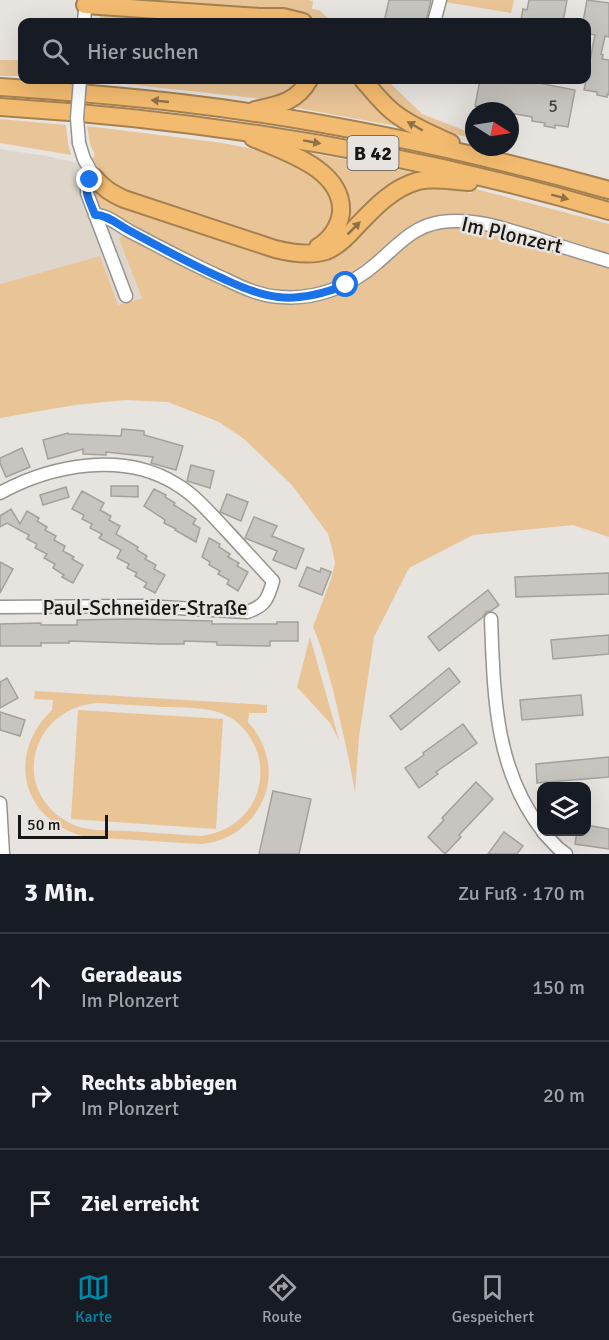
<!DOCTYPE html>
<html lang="de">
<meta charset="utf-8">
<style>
:root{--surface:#171b24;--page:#20242c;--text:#f1f3f6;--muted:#9ea1a6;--line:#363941;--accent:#0087a8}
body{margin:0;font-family:Signika,sans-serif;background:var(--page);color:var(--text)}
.controls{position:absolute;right:18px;bottom:18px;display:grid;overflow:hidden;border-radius:12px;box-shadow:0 6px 24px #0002}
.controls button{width:54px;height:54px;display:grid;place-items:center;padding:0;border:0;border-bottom:2px solid var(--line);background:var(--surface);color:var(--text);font:30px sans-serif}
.compass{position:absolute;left:465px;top:102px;width:54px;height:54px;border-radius:50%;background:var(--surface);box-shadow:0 6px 24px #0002;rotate:102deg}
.scale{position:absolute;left:18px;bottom:15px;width:90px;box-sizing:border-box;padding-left:6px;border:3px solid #181615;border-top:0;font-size:16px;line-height:21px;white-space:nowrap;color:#181615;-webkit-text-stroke:4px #e7e3df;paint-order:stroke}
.stop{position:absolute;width:18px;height:18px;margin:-14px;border:4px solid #1a73e8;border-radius:50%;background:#fff}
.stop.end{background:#1a73e8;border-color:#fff;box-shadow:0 2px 6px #0008}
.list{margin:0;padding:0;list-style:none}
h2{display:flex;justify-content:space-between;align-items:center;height:78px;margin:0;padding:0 24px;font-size:26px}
h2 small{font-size:20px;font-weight:400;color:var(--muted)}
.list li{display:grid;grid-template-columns:39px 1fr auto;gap:18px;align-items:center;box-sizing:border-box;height:108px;padding:0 24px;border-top:2px solid var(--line)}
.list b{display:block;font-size:22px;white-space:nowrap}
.list p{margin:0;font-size:20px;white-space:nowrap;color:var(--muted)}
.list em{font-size:20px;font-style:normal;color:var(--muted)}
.icon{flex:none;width:33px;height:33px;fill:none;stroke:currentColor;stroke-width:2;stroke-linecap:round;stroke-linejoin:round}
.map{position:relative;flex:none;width:609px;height:854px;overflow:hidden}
.search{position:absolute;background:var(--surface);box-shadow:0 6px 24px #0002;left:18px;right:18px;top:18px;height:66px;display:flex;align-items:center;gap:15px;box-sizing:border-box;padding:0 21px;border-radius:12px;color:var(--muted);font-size:22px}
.sheet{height:402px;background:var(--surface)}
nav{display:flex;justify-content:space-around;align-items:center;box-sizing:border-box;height:84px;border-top:2px solid var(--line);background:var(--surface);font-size:16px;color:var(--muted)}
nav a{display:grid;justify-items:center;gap:3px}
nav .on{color:var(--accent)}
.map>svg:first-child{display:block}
.built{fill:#ded6cb}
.green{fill:#e8c497;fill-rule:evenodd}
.building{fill:#c8c5c0;stroke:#a4a19d;stroke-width:1.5}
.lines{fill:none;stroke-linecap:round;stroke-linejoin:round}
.minor-casing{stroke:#979490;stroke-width:15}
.highway-casing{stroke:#a68150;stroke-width:20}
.minor{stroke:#fff;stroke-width:12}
.highway{stroke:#f3bb70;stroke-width:16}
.minor-bridge-casing{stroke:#979490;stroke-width:15;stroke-linecap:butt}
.minor-bridge{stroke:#fff;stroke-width:12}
.oneway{fill:#907147}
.route{stroke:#1a73e8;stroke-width:8}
.labels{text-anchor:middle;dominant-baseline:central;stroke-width:5;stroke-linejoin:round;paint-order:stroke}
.number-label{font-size:18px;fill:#444240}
.shield{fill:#e7e3df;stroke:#565452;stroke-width:1.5}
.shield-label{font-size:20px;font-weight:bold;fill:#181615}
.street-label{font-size:21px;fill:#181615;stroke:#e7e3df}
</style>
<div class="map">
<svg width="609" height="854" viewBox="0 0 609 854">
<rect width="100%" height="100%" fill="#e7e3df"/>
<!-- built -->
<path class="built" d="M0 149 46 156 78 163 88 179 129 227 119 239 142 298 118 305 100 256 0 284Z"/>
<!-- green -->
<g class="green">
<path d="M116 0H308L313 1 312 9 319 10 332 22H315L307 18Z"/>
<path d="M446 0H514L511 13 445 2Z"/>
<path d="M106 14 233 22H93L101 16Z"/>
<rect x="0" y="60" width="22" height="16"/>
<path d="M90 80H302L291 93 271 100Z"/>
<path d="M314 80H356L407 128 292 107Z"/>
<path d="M370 80H387L422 114 474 134V139L435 129 398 108Z"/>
<path d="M0 119 66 125 68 144 71 155 0 143Z"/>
<path d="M87 126 223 143 252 149 294 161 324 181 335 205 333 223 314 242 292 245 129 192C112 184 101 174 92 158L95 156 90 143Z"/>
<path d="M310 153 416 173 345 232V219L306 154Z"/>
<path d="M416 187H468L467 192 471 193 472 188 609 224V537L573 525 473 535 409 568 374 637 359 737 355 792C349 757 341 724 333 690 327 668 322 647 313 627L331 579 335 563 332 548 328 534 292 485 244 439 219 422 168 402 125 400 75 405 0 418V284L100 256 118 305 142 298 119 239 129 227 96 207 90 195 97 190 287 259 374 215Z"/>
<path d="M310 637 339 740 330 723 297 687Z"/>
<path d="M35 691 267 705V713H249L248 722C256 731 263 742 266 754 279 798 244 842 200 844L87 837C22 822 5 755 52 710L53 700 34 699ZM98 703C120 704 142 706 163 707 185 708 211 706 231 718 244 726 253 739 258 754 269 796 241 832 200 836 175 834 151 833 127 831 108 830 85 832 68 822 9 790 31 707 98 703Z"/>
<path d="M78 710 223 719 216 829 71 819Z"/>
</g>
<!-- building -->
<g class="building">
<path d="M389 0H431L426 22H384Z"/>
<path d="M529 0H567L563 22H542L521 19 523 9 527 10Z"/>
<path d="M587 0 609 3V37L605 36 601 54 603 55 602 59 609 60V95L607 94V97L597 95V92L584 90 595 35 586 33V22H583Z"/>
<path d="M480 80H523L575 90 568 127 555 125V128L544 126 545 123 532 121V117L510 113V111H493L475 106Z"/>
<path d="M122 429 144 431V435L183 446 176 470 151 463 153 457 106 452V455L83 454V449L48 459 43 440 68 433 69 434 121 436Z"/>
<path d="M22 448 30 467 6 477 0 463V458Z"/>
<path d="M191 465 214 471 210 488 187 481Z"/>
<path d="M111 486H138V497L111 496Z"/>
<path d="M66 487 69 497 43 505 40 495Z"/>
<path d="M154 489 166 495 165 497 175 503 174 505 196 519 193 524 200 528 196 542 175 530 176 529 164 523 165 520 144 506Z"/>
<path d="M82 491 104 503 100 510 111 516 109 520 120 526 116 534 138 547 137 550 147 556 145 559 156 565 154 569 165 575 155 593 144 587 147 583 135 576 137 573 127 568 129 564 117 558 121 550 99 538 102 534 90 528 92 524 82 519 84 515 72 509Z"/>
<path d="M227 494 248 502 241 521 220 512Z"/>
<path d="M11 509 20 524 27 511 39 518 37 521 47 527 45 530 56 536 54 540 65 546 63 551 74 557 72 559 83 565 73 583 62 577 64 575 53 568 55 564 44 558 47 554 35 548 37 544 27 539 29 535 7 523 0 527V516Z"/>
<path d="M254 517 277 526 272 536 304 549 296 569 273 560 277 551 245 538Z"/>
<path d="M209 538 220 544 219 547 230 554 228 557 239 563 237 566 248 572 238 591 227 584 229 580 218 574 220 571 209 565 210 562 202 557Z"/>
<path d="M0 562 13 569 0 593Z"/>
<path d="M307 567 320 572 321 568 331 572 322 595 299 586Z"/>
<path d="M609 573V594L516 597 515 577Z"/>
<path d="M488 590 499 605 491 611 486 612 483 617 439 651 428 637Z"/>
<path d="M131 619 212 621V624H277V622H298V641H270V646L217 645V642L184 641V644H160L69 641V643H41V646H0V624L41 623V625H77V620Z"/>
<path d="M609 635V654L553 659 551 640Z"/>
<path d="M449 668 460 682 401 730 390 716Z"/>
<path d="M7 678 18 698 0 708V682Z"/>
<path d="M581 695 583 715 522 720 520 700Z"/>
<path d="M0 712 25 720 20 736 0 730Z"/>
<path d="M463 724 477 743 436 772 438 774 419 788 405 768 424 755 423 753Z"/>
<path d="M609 757V777L537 783 536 764Z"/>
<path d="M476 782 493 799 459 835 461 837 445 854 428 837 444 820 442 818Z"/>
<path d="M273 791 311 799 299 854H259Z"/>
<path d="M586 825 609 829V849L575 844 577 831H586Z"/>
<path d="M504 832 523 846 517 854H488Z"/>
</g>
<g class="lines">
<!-- minor casing -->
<g class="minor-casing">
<g id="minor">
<path d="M84 22 86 0"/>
<path d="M434 22 440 0"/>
<path d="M79 143 84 159 94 177 87 184V193L126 296"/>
<path d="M95 215C107 214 121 227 131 232 162 248 193 265 225 279 243 288 261 296 281 297 316 300 351 286 377 263 397 246 413 226 441 222 474 217 509 230 539 239 562 247 586 254 609 261"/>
<path d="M0 493C51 465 123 451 176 484 195 495 211 514 226 530 242 547 257 564 273 581 268 599 265 606 247 612L143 606 0 607"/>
<path d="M491 619C494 693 494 768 542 830"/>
<path d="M0 803 3 854"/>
<path d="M543 832 558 848 566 854"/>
</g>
</g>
<!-- highway casing -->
<g class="highway-casing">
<g id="highway">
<path d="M85 5 260 17H283L303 22"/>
<path d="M363 80C372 90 381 102 392 111 409 125 431 134 451 143"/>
<path d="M0 87C60 91 121 96 181 103 326 120 469 151 609 190"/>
<path d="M0 107C208 120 409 152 609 211"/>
<path d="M255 110C278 105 297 102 309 80"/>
<path d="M253 138C285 152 344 169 341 213 339 227 330 240 318 247"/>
<path d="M94 177C103 188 111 193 124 199L275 249C291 253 310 256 326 251 337 247 347 237 355 228 373 209 392 188 418 181 434 177 452 181 469 182"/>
</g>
</g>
<!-- minor -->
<use href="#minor" class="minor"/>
<!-- highway -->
<use href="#highway" class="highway"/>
<!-- minor-bridge casing -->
<g class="minor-bridge-casing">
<path id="minor-bridge" d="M79 143 77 118 80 80"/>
</g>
<!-- minor-bridge -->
<use href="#minor-bridge" class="minor-bridge"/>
</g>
<!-- one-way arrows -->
<defs><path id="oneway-solid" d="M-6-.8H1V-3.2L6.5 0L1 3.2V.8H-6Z" transform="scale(1.5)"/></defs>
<g class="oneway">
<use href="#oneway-solid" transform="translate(160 101) rotate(-174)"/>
<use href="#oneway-solid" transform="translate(415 126) rotate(-150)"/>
<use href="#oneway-solid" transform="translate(312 142) rotate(10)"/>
<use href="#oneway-solid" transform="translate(560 197) rotate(15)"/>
<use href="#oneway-solid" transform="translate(354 228) rotate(-45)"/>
</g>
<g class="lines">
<!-- route -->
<path class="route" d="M90 180C82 191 91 203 95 215 107 214 121 227 132 232 163 249 194 266 226 280 243 288 260 295 278 297 301 300 325 293 346 285"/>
</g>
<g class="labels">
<!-- number labels -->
<g class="number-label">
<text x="553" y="106">5</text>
</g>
<!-- shield labels -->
<rect class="shield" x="347.5" y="136" width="51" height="34" rx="4.5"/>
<g class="shield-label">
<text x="373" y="153">B 42</text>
</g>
<!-- street labels -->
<g class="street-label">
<text transform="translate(512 235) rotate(13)">Im Plonzert</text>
<text x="145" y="608">Paul-Schneider-Straße</text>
</g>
</g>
</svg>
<div class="controls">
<button><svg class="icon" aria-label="layers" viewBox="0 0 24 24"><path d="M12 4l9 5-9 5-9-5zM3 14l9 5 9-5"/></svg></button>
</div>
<svg class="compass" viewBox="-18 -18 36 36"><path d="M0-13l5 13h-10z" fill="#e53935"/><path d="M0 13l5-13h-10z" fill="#9ea1a6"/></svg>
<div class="scale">50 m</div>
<div class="stop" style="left:346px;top:285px"></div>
<div class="stop end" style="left:90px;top:180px"></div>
<div class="search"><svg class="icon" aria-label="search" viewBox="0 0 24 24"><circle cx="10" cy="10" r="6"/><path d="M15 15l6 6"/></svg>Hier suchen</div>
</div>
<section class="sheet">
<h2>3 Min.<small>Zu Fuß · 170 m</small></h2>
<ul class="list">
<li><svg class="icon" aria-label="ahead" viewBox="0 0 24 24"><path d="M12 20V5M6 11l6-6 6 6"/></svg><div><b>Geradeaus</b><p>Im Plonzert</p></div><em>150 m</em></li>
<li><svg class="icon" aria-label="right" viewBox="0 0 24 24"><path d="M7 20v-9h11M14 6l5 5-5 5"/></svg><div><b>Rechts abbiegen</b><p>Im Plonzert</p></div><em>20 m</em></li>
<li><svg class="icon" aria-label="arrive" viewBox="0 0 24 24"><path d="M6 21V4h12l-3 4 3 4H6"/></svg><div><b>Ziel erreicht</b></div></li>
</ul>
</section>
<nav>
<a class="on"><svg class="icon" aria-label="map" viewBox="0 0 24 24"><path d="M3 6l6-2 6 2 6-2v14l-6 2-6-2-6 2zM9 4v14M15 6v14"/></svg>Karte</a>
<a><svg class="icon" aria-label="directions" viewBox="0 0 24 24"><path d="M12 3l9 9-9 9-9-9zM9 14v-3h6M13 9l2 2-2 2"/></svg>Route</a>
<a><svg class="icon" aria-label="saved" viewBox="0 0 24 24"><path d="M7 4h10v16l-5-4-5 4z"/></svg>Gespeichert</a>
</nav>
